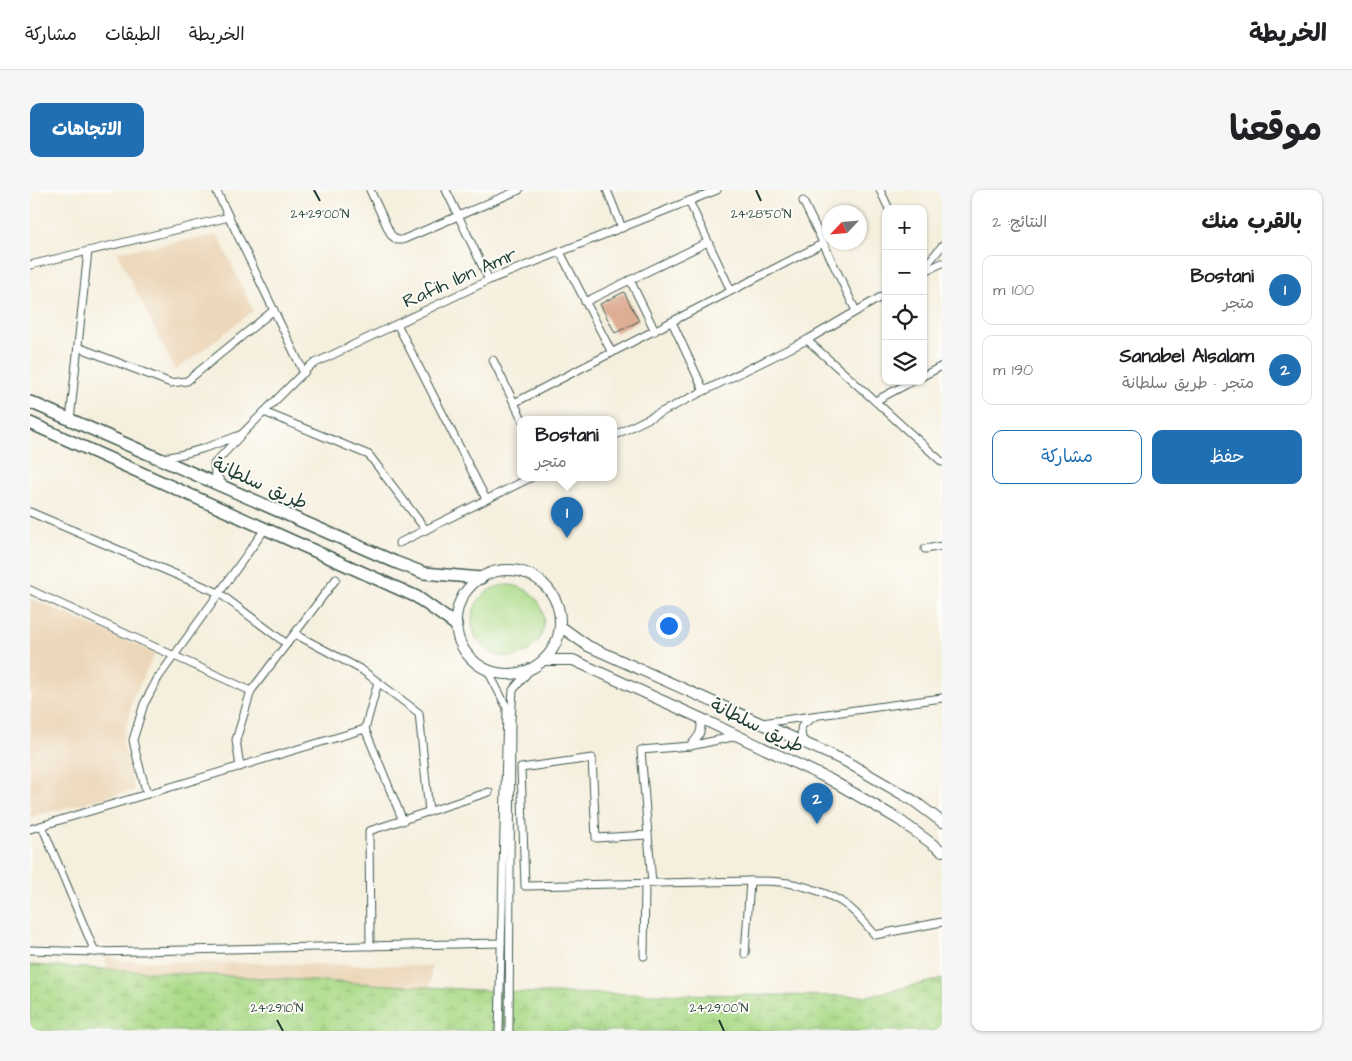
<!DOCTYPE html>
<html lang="ar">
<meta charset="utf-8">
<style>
:root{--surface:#fff;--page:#f6f6f6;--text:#202124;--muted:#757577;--line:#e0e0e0;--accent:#1f6fb2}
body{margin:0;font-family:"Architects Daughter","Playpen Sans Arabic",sans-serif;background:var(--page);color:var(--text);direction:rtl}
.controls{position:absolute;right:15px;top:15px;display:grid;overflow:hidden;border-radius:10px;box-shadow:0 1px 4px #0004}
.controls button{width:45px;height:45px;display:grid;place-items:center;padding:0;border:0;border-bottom:1px solid var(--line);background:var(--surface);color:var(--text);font:25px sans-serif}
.compass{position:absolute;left:792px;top:15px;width:45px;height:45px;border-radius:50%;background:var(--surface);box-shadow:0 1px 4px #0004;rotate:244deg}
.you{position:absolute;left:638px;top:435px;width:18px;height:18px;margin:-12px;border:4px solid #fff;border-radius:50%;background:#1a73e8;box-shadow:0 0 0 8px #1a73e833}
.badge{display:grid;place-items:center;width:32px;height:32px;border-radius:50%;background:var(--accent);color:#fff;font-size:16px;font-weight:700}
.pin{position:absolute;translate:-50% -41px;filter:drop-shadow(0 1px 2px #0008)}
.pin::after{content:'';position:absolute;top:26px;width:18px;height:15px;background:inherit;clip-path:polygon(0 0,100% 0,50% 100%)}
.popup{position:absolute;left:487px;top:226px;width:100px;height:65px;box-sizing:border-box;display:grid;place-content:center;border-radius:10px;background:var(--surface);filter:drop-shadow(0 1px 4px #0005);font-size:16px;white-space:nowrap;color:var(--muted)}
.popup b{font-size:19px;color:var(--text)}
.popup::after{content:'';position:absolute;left:50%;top:100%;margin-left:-10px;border:10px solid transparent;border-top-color:var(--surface)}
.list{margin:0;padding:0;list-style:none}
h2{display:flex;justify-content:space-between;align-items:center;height:65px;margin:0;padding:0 20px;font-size:21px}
h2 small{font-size:16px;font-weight:400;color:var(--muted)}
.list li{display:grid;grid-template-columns:32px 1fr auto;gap:15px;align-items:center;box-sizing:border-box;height:70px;margin:0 10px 10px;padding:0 10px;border:1px solid var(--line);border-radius:10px}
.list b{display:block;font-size:19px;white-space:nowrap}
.list p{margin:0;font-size:16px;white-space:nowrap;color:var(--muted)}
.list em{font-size:16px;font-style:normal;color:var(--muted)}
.actions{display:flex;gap:10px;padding:15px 20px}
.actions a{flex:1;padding:11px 0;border:1px solid var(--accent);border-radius:10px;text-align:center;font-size:18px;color:var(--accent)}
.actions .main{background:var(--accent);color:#fff}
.icon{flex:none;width:28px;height:28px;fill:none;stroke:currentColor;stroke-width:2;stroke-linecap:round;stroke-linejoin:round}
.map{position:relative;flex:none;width:912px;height:841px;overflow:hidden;direction:ltr;border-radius:10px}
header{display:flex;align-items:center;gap:30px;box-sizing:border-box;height:70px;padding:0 25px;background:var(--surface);border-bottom:1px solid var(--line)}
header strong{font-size:24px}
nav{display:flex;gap:28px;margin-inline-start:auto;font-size:18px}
.intro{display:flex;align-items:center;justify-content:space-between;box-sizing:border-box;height:120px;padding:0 30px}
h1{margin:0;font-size:35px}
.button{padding:12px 22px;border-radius:10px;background:var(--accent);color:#fff;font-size:18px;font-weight:700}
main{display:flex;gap:30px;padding:0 30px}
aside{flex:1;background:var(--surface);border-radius:10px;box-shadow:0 1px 4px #0004}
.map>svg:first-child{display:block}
.built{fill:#ecd7ba}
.grass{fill:#abda88;stroke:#658c5e}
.wetland{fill:url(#wetland-marsh);stroke:#658c5e}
.building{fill:#ddad94}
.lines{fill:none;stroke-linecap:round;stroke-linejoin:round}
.street-casing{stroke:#3f584d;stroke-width:9}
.secondary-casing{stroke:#3f584d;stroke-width:12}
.primary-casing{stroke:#3f584d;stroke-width:14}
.street{stroke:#fff;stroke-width:7}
.secondary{stroke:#fff;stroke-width:10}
.primary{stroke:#fff;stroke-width:11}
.ticks{fill:none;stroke:#1f3d34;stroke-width:2}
.labels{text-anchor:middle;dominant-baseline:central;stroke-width:4;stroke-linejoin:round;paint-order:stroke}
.street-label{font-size:19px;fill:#1f3d34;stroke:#fdfcf7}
.ticks-label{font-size:12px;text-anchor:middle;fill:#1f3d34;stroke:#fdfcf7;stroke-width:4;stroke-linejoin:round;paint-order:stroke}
</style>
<header>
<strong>الخريطة</strong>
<nav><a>الخريطة</a><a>الطبقات</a><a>مشاركة</a></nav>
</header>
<div class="intro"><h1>موقعنا</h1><a class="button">الاتجاهات</a></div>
<main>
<aside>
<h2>بالقرب منك<small>النتائج: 2</small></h2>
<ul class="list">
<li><span class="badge">1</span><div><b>Bostani</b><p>متجر</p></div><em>100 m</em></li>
<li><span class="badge">2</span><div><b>Sanabel Alsalam</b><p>متجر · طريق سلطانة</p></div><em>190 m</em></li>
</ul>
<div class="actions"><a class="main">حفظ</a><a>مشاركة</a></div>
</aside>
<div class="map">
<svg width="912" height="841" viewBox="0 0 912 841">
<defs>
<pattern id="wetland-marsh" width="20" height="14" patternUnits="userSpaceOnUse" patternTransform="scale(1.25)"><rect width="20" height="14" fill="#abda88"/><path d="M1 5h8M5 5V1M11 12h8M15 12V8" fill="none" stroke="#93bc76"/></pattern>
</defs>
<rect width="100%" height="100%" fill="#fdfcf7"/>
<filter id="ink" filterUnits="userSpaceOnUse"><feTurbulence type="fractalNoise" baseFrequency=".02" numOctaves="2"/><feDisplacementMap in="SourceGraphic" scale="10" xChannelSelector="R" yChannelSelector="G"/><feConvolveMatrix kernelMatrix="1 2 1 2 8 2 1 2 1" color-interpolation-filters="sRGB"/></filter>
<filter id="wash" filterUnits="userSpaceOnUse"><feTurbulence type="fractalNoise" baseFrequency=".0096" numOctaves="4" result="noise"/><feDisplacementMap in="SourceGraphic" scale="20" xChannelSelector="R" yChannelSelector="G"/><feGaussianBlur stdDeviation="1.12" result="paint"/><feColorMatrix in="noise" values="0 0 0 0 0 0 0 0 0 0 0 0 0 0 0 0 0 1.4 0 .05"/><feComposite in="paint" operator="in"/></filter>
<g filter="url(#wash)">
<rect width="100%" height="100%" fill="#f5efdd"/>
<!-- built -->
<g class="built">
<path d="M188 45 223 121 145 181 87 62Z"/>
<path d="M0 408 125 463 102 510 99 528 92 552 104 600 0 627Z"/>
<path d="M75 765 91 771 402 776 395 841H87Z"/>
</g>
<!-- grass -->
<circle class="grass" cx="478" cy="431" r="36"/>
<!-- wetland -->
<path class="wetland" d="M0 775 504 803 838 806 912 789V841H0Z"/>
<g id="blocks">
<!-- building -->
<path class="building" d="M594 102 609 131 585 143 570 114Z"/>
</g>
</g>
<g filter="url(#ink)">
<use href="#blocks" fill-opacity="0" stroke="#3f584d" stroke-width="1"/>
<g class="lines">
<!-- street casing -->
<g class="street-casing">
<g id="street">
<path d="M186 0 274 183"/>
<path d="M340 0 361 45 367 50H372L489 0"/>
<path d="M416 0 459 90"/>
<path d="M577 0 592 38"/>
<path d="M850 0 859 19"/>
<path d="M659 11 701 101"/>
<path d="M773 11 826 121"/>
<path d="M530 62 582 163"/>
<path d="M0 75 199 27"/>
<path d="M893 79 912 56"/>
<path d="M893 82 912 73"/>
<path d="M600 90 625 141"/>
<path d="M555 112 678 52"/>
<path d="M642 132 674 201"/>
<path d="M367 134 456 309"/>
<path d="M777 150 845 211 912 272"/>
<path d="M48 157 141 193 157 191 244 120"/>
<path d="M463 170 492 229"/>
<path d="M893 186 912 176"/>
<path d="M845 211 883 191"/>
<path d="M484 213 794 53"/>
<path d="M234 222 339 265 396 340"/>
<path d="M40 230 58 61"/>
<path d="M583 246 777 150 856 104"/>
<path d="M132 268C161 264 184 255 210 245"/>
<path d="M193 295 185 283 184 274 211 245 281 175 459 90 687 0"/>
<path d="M0 322 189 403 257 454"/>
<path d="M369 353 502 287"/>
<path d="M895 359 912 356"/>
<path d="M0 400 221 501"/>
<path d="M265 444 332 480 389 523 399 622"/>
<path d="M458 481 477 518 469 841"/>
<path d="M348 492 335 539 373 631"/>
<path d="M732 533 912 508"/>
<path d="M773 552C769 535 770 536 784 527"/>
<path d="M660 556C669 546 673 542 670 528"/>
<path d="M210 577 206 550 221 501 306 389"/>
<path d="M117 604 106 564 103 550 114 514 128 488 235 339"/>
<path d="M12 636 65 762"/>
<path d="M0 639 335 539"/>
<path d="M618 645 566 648 562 568 491 578 495 696 720 691C730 691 740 691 750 692 770 694 800 703 816 715 827 723 836 734 845 745L912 732"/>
<path d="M622 693 611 560 660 556 707 546"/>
<path d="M340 756 339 641 459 602"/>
<path d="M0 760 65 762 471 753"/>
<path d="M715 764 720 691"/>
<path d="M614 766 615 693"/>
<path d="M479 841 481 529 483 500 499 481"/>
</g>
</g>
<!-- secondary casing -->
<g class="secondary-casing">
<g id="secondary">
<circle cx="478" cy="432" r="52"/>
<path d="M530 436 558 456 815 571 884 611 912 632"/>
<path d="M515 470H543L670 528 801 590 868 629 912 661"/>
</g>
</g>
<!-- primary casing -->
<g class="primary-casing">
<g id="primary">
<path d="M0 212 365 372 394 383 451 388"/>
<path d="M0 233 387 407 426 435"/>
</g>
</g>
<!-- street -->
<use href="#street" class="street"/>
<!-- secondary -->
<use href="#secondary" class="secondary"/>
<!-- primary -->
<use href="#primary" class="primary"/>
</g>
</g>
<!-- ticks -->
<path class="ticks" d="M284 0 290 11M726 0 731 11M247 830 253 841M689 830 694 841"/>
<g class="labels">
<!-- street labels -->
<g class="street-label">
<text transform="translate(430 88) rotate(-24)">Rafih Ibn Amr</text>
<text transform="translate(230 294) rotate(24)">طريق سلطانة</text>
<text transform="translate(727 536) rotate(26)">طريق سلطانة</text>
</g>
</g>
<g class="ticks-label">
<text x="290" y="28">24°29'00"N</text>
<text x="731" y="28">24°28'50"N</text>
<text x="247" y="822">24°29'10"N</text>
<text x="689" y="822">24°29'00"N</text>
</g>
</svg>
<div class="controls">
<button>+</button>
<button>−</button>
<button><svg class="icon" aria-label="locate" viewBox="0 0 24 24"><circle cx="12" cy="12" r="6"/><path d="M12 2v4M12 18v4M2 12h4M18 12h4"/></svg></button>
<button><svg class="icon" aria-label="layers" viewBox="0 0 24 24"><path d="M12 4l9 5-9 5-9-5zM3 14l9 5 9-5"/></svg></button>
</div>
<svg class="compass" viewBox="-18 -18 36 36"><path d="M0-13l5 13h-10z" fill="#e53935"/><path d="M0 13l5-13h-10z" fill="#757577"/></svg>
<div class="you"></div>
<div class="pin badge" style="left:537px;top:348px">1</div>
<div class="popup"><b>Bostani</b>متجر</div>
<div class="pin badge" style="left:787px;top:634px">2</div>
</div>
</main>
